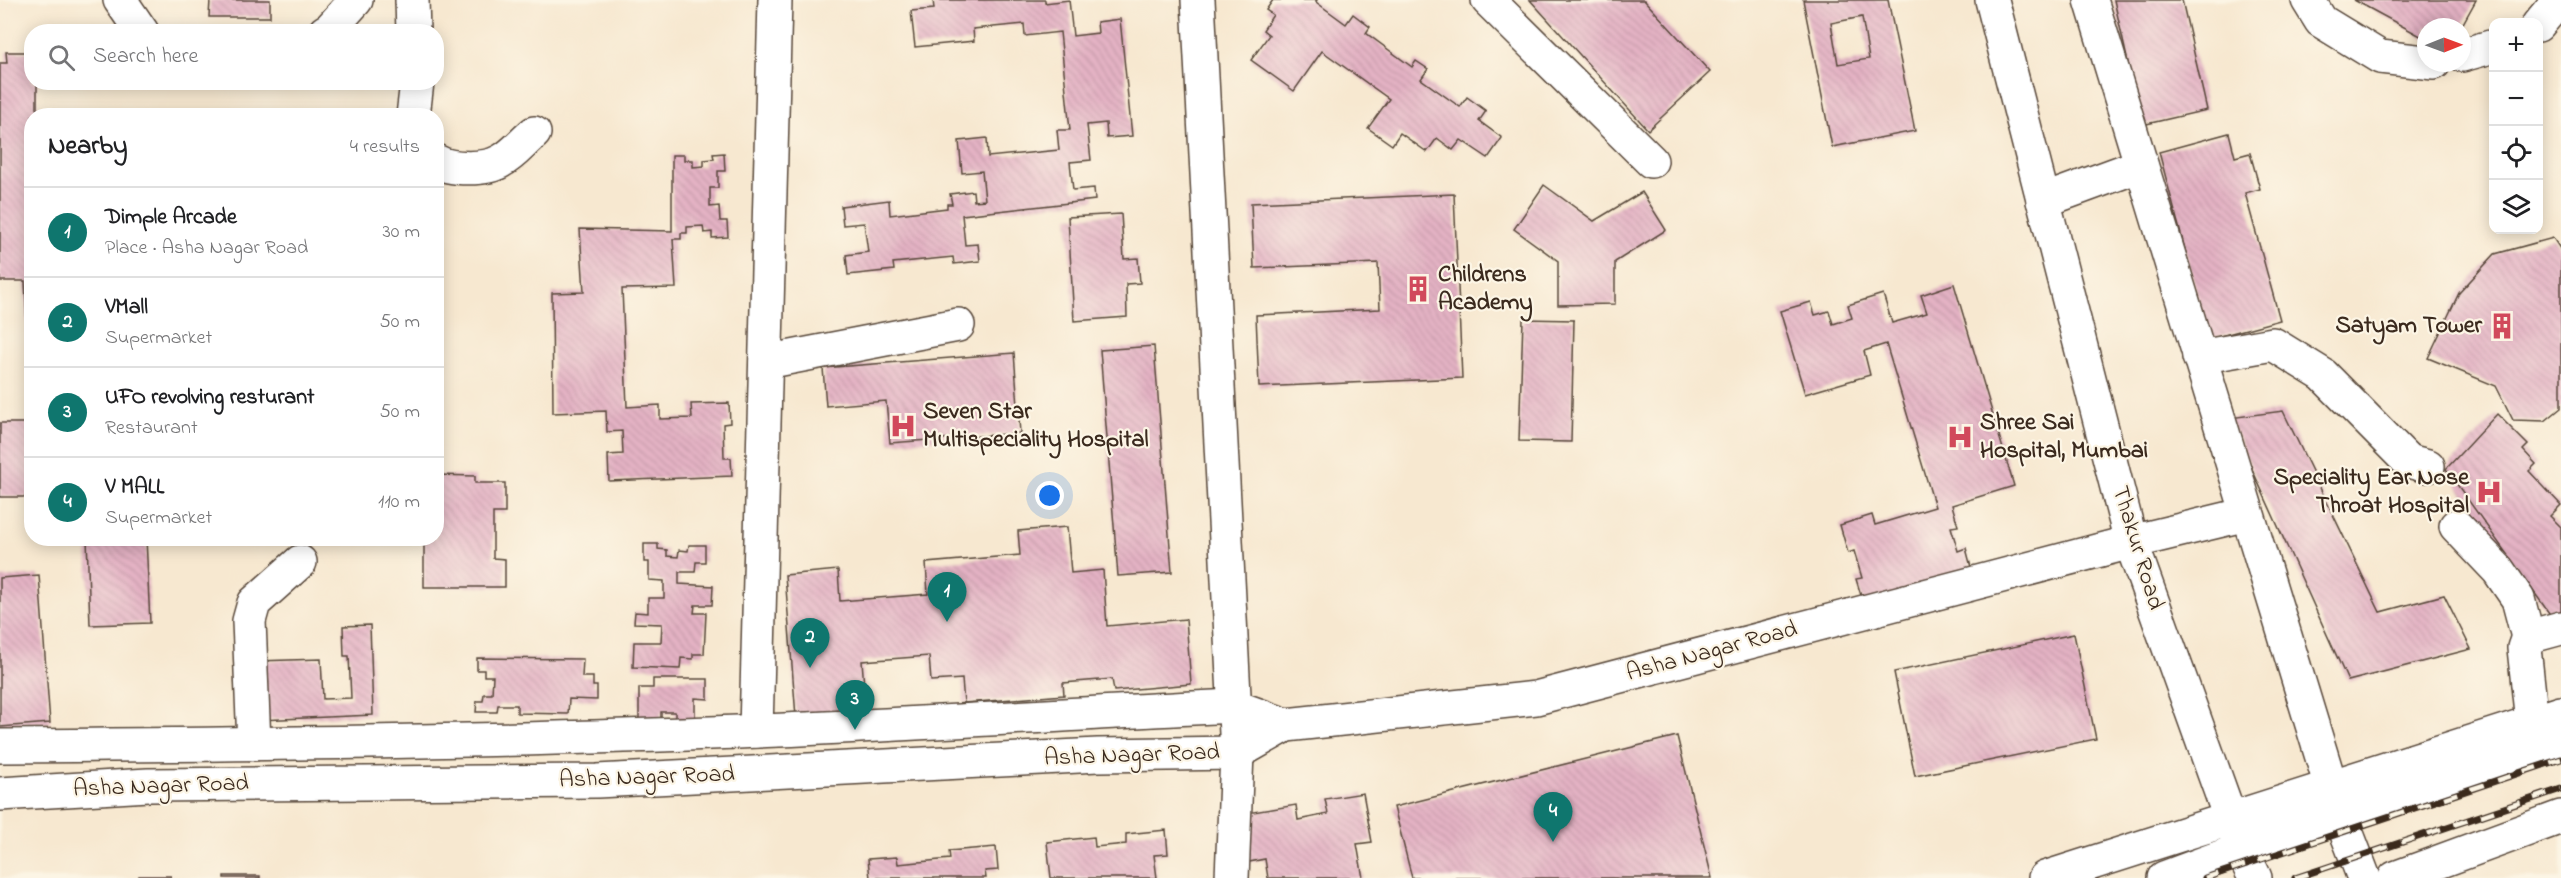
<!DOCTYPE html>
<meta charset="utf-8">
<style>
:root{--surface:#fff;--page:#f2f2f2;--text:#202124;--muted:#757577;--line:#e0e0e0;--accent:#0f766e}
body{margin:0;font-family:"Indie Flower",sans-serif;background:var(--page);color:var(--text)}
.controls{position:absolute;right:18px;top:18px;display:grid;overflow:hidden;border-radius:12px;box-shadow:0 3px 15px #0003}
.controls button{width:54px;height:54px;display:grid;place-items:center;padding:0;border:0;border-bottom:2px solid var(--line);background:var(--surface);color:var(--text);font:30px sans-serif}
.compass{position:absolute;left:2417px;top:18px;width:54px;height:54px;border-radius:50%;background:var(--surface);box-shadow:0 3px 15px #0003;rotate:89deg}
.you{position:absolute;left:1050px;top:496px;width:21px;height:21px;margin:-15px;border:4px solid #fff;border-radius:50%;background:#1a73e8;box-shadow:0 0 0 9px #1a73e833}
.badge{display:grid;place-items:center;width:39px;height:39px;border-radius:50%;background:var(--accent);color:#fff;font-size:20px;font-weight:700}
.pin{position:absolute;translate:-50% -50px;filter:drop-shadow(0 2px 3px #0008)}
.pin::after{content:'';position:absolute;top:32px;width:21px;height:18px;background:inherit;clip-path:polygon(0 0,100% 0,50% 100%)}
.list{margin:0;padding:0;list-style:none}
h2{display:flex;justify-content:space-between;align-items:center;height:78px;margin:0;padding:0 24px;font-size:26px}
h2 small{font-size:20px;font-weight:400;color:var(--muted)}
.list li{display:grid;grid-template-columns:39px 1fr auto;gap:18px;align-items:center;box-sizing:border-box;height:90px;padding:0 24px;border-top:2px solid var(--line)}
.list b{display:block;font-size:22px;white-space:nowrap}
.list p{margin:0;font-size:20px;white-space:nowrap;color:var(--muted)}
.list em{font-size:20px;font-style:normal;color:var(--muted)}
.icon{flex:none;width:33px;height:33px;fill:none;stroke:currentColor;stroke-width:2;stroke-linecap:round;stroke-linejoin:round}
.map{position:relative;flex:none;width:2561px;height:878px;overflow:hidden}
.search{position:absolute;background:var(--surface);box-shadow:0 3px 15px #0003;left:24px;top:24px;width:420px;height:66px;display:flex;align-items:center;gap:15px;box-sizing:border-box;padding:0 21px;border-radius:24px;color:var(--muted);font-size:22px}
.panel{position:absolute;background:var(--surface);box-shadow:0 3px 15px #0003;left:24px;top:108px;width:420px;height:438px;border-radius:24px}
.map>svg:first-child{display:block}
.building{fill:url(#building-back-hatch);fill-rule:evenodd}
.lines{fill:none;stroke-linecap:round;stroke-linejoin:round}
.minor-casing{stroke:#574639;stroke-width:36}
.major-casing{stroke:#574639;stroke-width:36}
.highway-casing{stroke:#574639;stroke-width:36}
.minor{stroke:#fff;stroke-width:33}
.major{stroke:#fff;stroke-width:33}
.highway{stroke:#fff;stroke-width:33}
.rail-casing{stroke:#3b2a1e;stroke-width:7}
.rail{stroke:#fcf5e5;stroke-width:4.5;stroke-dasharray:14;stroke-linecap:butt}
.labels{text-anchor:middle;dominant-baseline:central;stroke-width:4.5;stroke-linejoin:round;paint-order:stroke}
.poi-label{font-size:24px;font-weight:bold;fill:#3b2a1e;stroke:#fcf5e5;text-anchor:start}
.street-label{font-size:24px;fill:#3b2a1e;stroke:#fcf5e5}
</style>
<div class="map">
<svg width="2561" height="878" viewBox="0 0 2561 878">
<defs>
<pattern id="building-back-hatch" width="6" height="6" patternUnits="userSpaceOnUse" patternTransform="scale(1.5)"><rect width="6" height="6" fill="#e4b2c4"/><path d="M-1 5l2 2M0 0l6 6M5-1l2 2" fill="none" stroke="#c499a8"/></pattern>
</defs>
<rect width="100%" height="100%" fill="#fcf5e5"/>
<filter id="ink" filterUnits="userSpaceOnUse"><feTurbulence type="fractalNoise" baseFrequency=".0167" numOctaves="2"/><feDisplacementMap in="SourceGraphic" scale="12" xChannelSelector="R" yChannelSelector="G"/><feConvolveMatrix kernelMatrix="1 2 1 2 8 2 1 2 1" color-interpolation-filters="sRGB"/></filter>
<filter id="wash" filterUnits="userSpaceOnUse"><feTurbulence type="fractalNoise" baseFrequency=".008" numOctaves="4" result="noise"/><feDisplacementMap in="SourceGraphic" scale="24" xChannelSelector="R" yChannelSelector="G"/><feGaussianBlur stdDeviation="1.35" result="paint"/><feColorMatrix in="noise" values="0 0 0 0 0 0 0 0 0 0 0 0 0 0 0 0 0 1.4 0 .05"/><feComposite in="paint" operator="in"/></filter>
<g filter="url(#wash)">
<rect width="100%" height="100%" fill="#f7e8d0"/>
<g id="blocks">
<!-- building -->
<g class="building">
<path d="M210 0H270V17H209Z"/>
<path d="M933 0H1045V3L1069 0 1073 36 1098 33 1097 22 1120 19 1132 136 1107 138 1106 123 1087 125 1091 160 1070 162 1073 190 1094 188 1095 200 962 215 965 245 978 244 980 261 954 264 953 257 893 263 894 270 848 275 846 255 868 252 864 223 843 225 841 206 889 200 890 215 947 208V204H952L950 194 973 191 974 201 985 200 982 171 962 173 959 141 987 138 988 157 1059 150 1057 130H1070L1060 32 1025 36 1024 24 973 29 974 41 915 47 911 11 934 9Z"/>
<path d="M1273 0H1317L1316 2 1346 24 1353 14 1370 27 1366 33 1412 67 1416 61 1428 69 1421 79 1460 107 1467 97 1486 111 1479 121 1502 138 1488 158 1461 140 1453 150 1437 138 1427 152 1400 133 1392 145 1368 128 1389 99 1322 51 1294 91 1251 60 1269 35 1263 30 1273 15 1266 10Z"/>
<path d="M1530 0H1644L1710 72 1648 130Z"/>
<path d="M1803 0H1888L1915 131 1832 147ZM1862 17 1869 59 1838 64 1831 23Z"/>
<path d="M2114 0H2182L2207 110 2142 125Z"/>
<path d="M2354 0H2476L2461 27H2426V39Z"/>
<path d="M6 52H32V82H37V116H32V346H28L25 281H0V63H7Z"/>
<path d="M2229 133 2235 157 2250 153 2260 189 2245 193 2280 320 2209 339 2159 152Z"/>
<path d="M724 153 725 171H718V188H710V207L719 206 720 221H727L728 237 712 238V232L704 233 703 226 687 227V233H681V239H673L676 288 622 289 627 407 660 405V419L692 418 691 404 729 403 730 423 723 424 724 458H731L732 476 609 481 608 455 623 454 622 431 607 432 606 411 553 413 552 293 584 292 580 229 672 231V155H684V160H693V167L704 166V160L714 159 713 154Z"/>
<path d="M1544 185 1594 221 1642 192 1666 230 1615 262V304L1558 305V261L1514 229Z"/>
<path d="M1454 194 1462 378 1259 387 1256 315 1380 309 1378 263 1254 268 1251 203Z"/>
<path d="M1121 214 1124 259 1138 258 1140 283 1126 284 1127 317 1074 321 1068 217Z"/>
<path d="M2553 238 2561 250V408L2545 421 2513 420 2496 386 2428 358 2459 293 2495 254Z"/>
<path d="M1954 284 2014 486 1952 505 1958 526 1951 527 1958 551 1966 548 1972 571 1864 605 1856 579 1862 578 1854 551 1848 553 1840 525 1872 515 1875 525 1935 507 1886 344 1864 351 1870 375 1805 394 1780 311 1811 302 1815 315 1829 311 1833 324 1852 318 1848 305 1883 294 1892 323 1927 313 1921 295Z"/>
<path d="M1523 319 1574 320 1571 442 1519 441Z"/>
<path d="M1154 346 1172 572 1118 576 1100 350Z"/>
<path d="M1014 353 1020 433 890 443 886 401 826 406 823 368Z"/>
<path d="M2283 411 2380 612 2444 595 2471 649 2348 681 2229 418Z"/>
<path d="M2497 414 2528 445 2523 450 2536 464 2529 471 2561 505 2550 516 2561 527V616L2554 620 2446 469Z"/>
<rect x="0" y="423" width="32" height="74"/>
<path d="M436 475 475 476V483H505V513H493V558L505 559V587H424V538H436Z"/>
<path d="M1067 527 1071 573 1103 570 1107 626 1186 619 1191 684 1114 691 1112 679 1063 683 1064 695 964 703 962 679 931 681 929 656 862 661 866 711 796 717 785 575 838 570 840 601 928 594 926 563 1020 555 1018 531Z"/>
<path d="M87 538H146L150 623 90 625Z"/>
<rect x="296" y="538" width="28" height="5"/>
<path d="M644 544H658V549L667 550V556L678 557 679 550 688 551 689 545H705V562H696L695 572H679V584L713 586 712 605H695L694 613H706L704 654H693V659L681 658 680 669 633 667 634 642H661L662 624 634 623 635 612 648 613V598H664V581L649 580V562H644Z"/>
<path d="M39 575 50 723 0 727V578Z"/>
<path d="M370 625 373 715 259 720 257 661 321 659 323 699 351 698 349 656H344L343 626Z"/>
<path d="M2074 634 2096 739 1915 776 1894 672Z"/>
<path d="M477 658 583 659 582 677H593V686H597V700L569 699 568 714 517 713V705H498L497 712H476L477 701H483L484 694H492L493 676H484V670H477Z"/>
<path d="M653 679H708V699L695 698V725L675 721V712H661V721L639 726V688H653Z"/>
<path d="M1677 736 1712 878H1412L1394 807Z"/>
<path d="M1363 793 1372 842 1357 844 1363 878H1268L1265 859 1249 862 1241 814 1296 805 1298 820 1328 814 1325 799Z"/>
<path d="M1166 830 1168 854 1154 855 1157 878H1051L1047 842 1094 837 1095 847 1126 844V834Z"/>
<path d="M996 847 998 870 985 871 986 878H870L868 859 897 857 898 864 950 859 949 851Z"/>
<rect x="139" y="876" width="32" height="2"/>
<rect x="224" y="876" width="36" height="2"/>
</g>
</g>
</g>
<g filter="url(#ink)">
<use href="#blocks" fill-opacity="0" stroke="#574639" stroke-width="1.5"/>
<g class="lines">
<!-- minor casing -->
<g class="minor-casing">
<g id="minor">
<path d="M120 0 142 32"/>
<path d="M412 0 413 32"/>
<path d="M1198 0 1237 753 1232 878"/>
<path d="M1488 0 1651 161"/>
<path d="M1992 0 2131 542 2242 851 2255 878"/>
<path d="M2091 0 2339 813 2364 878"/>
<path d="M2308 0 2321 21 2380 57 2434 63"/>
<path d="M2538 25 2559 0"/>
<path d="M325 32 330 29 356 0"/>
<path d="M2462 55 2494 46"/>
<path d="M413 116 417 82"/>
<path d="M436 161C450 170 487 170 501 161 513 155 523 142 534 133"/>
<path d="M2043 201 2141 165"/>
<path d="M2199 357 2273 344 2323 375 2408 461 2428 466"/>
<path d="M766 362 958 325"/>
<path d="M2456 526 2498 570 2518 599 2528 637"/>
<path d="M2532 722 2524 648 2528 637 2561 628"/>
<path d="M756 731 775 0"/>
<path d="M254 744 249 621 254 603 300 562"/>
<path d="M0 746C246 744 492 742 738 732 903 725 1068 714 1233 706L1286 725"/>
<path d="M0 794 148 785 597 781 1098 755 1237 753 1286 725 1536 698 2131 542 2247 514"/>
<path d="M2045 878 2561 713"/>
</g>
</g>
<!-- major casing -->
<g class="major-casing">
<path id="major" d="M2164 878 2339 813 2561 739"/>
</g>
<!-- highway casing -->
<g class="highway-casing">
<path id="highway" d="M2395 878 2561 817"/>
</g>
<!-- minor -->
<use href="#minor" class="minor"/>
<!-- major -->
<use href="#major" class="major"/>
<!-- highway -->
<use href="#highway" class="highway"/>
<!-- rail casing -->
<g class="rail-casing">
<g id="rail">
<path d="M2205 878 2561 759"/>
<path d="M2295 878 2561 789"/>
</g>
</g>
<!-- rail -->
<use href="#rail" class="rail"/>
</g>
</g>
<!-- icons -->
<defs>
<g id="building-bare" transform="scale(2.07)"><path d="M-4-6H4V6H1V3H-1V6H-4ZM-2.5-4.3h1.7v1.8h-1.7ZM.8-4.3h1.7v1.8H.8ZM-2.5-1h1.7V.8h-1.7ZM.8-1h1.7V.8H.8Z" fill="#d1495b" stroke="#fcf5e5" stroke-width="2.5" paint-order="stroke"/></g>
<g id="hospital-bare" transform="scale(2.07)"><path d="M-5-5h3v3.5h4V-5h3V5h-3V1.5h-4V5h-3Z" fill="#d1495b" stroke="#fcf5e5" stroke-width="2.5" paint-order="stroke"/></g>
</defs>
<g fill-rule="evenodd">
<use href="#building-bare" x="1418" y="289"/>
<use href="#building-bare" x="2502" y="326"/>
<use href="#hospital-bare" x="903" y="426"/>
<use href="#hospital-bare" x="1960" y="437"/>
<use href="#hospital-bare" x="2489" y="492"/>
</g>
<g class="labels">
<!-- poi labels -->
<g class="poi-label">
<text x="1438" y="275">Childrens<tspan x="1438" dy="28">Academy</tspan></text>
<text x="2482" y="326" text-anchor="end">Satyam Tower</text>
<text x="923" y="412">Seven Star<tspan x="923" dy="28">Multispeciality Hospital</tspan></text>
<text x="1980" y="423">Shree Sai<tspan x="1980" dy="28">Hospital, Mumbai</tspan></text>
<text x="2469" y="478" text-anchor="end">Speciality Ear Nose<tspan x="2469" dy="28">Throat Hospital</tspan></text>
</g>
<!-- street labels -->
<g class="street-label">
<text transform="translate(2137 548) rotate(73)">Thakur Road</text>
<text transform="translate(1712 652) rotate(-15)">Asha Nagar Road</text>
<text transform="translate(1132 756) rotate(-2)">Asha Nagar Road</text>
<text transform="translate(647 778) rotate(-2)">Asha Nagar Road</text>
<text transform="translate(161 787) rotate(-2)">Asha Nagar Road</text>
</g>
</g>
</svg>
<div class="controls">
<button>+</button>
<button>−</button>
<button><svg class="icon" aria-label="locate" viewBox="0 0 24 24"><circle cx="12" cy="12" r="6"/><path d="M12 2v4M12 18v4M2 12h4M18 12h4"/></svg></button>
<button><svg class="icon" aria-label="layers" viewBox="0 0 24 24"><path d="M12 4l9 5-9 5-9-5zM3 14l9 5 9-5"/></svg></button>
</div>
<svg class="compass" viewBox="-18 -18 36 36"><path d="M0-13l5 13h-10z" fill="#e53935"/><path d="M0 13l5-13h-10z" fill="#757577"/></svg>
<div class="you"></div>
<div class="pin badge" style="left:947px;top:622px">1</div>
<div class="pin badge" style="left:810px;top:668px">2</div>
<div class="pin badge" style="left:855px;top:730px">3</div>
<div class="pin badge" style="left:1553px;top:842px">4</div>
<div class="search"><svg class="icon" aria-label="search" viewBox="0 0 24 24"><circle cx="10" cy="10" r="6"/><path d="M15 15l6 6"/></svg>Search here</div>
<section class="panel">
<h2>Nearby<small>4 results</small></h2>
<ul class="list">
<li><span class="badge">1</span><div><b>Dimple Arcade</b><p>Place · Asha Nagar Road</p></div><em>30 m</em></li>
<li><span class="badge">2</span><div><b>VMall</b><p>Supermarket</p></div><em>50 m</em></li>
<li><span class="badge">3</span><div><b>UFO revolving resturant</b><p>Restaurant</p></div><em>50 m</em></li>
<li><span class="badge">4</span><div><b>V MALL</b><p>Supermarket</p></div><em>110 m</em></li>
</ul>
</section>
</div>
